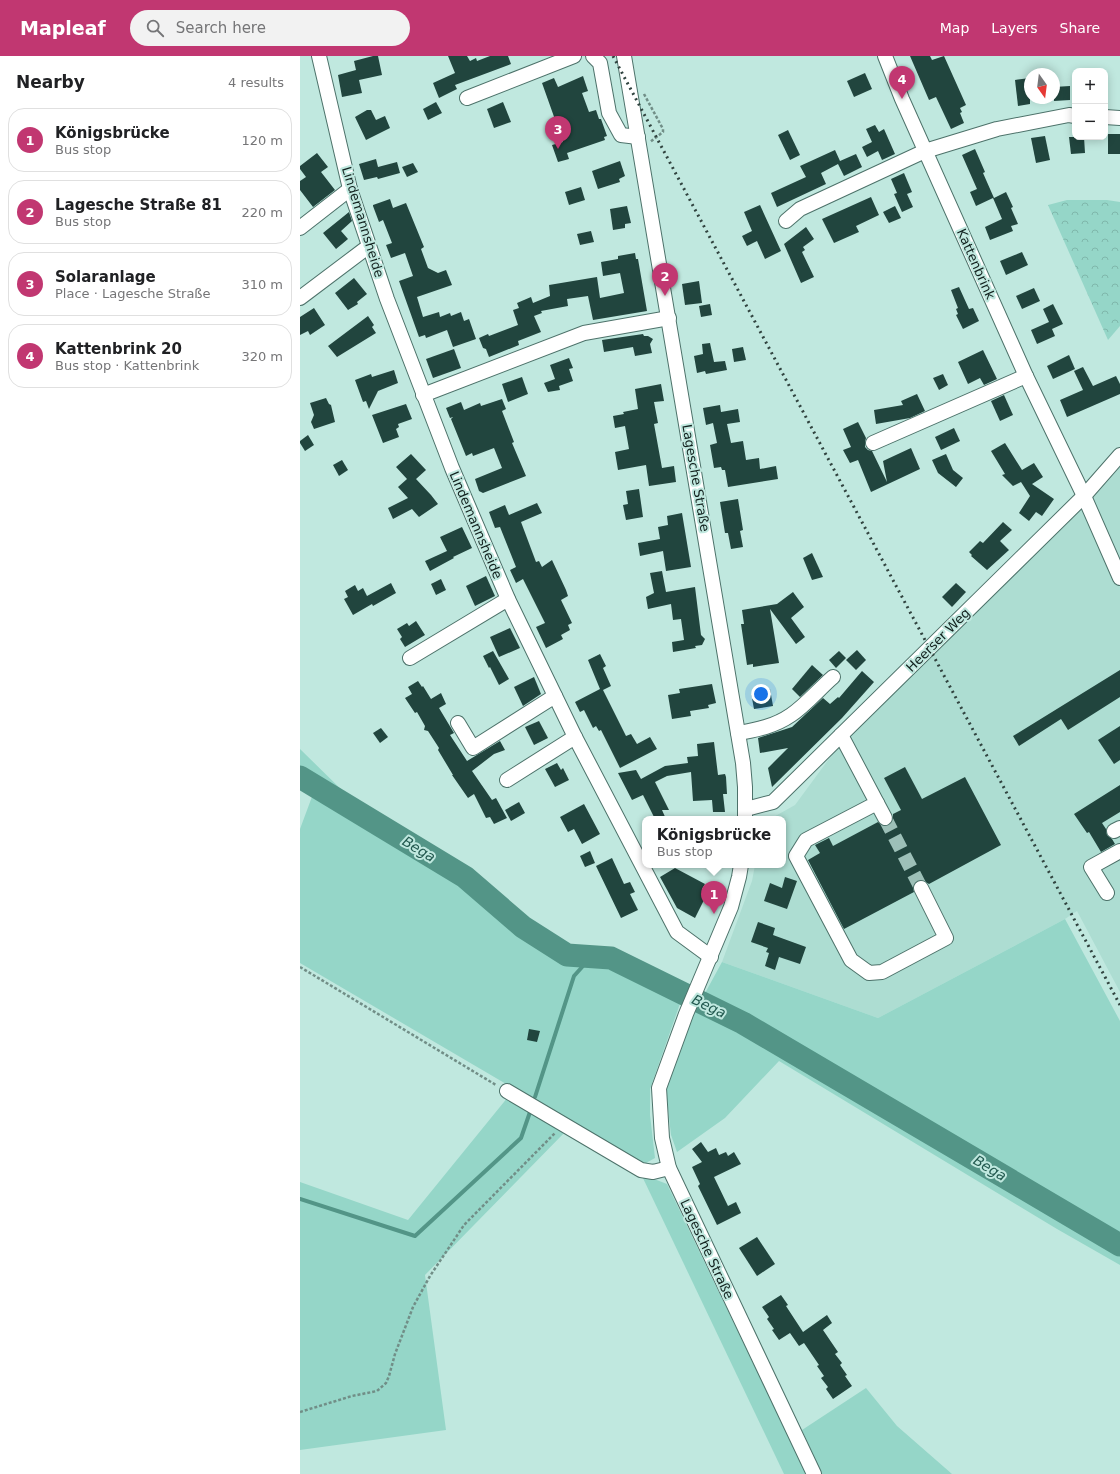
<!DOCTYPE html>
<meta charset="utf-8">
<style>
:root{--surface:#fff;--page:#f2f2f2;--text:#202124;--muted:#757577;--line:#e0e0e0;--accent:#c13771}
body{margin:0;font-family:"DejaVu Sans",sans-serif;background:var(--page);color:var(--text)}
.controls{position:absolute;right:12px;top:12px;display:grid;overflow:hidden;border-radius:8px;box-shadow:0 2px 10px #0003}
.controls button{width:36px;height:36px;display:grid;place-items:center;padding:0;border:0;border-bottom:1px solid var(--line);background:var(--surface);color:var(--text);font:20px sans-serif}
.compass{position:absolute;left:724px;top:12px;width:36px;height:36px;border-radius:50%;background:var(--surface);box-shadow:0 2px 10px #0003;rotate:166deg}
.you{position:absolute;left:461px;top:638px;width:14px;height:14px;margin:-10px;border:3px solid #fff;border-radius:50%;background:#1a73e8;box-shadow:0 0 0 6px #1a73e833}
.badge{display:grid;place-items:center;width:26px;height:26px;border-radius:50%;background:var(--accent);color:#fff;font-size:13px;font-weight:700}
.pin{position:absolute;translate:-50% -33px;filter:drop-shadow(0 1px 2px #0008)}
.pin::after{content:'';position:absolute;top:21px;width:14px;height:12px;background:inherit;clip-path:polygon(0 0,100% 0,50% 100%)}
.popup{position:absolute;left:342px;top:760px;width:144px;height:52px;box-sizing:border-box;display:grid;place-content:center;border-radius:8px;background:var(--surface);filter:drop-shadow(0 1px 3px #0005);font-size:13px;white-space:nowrap;color:var(--muted)}
.popup b{font-size:15px;color:var(--text)}
.popup::after{content:'';position:absolute;left:50%;top:100%;margin-left:-8px;border:8px solid transparent;border-top-color:var(--surface)}
.list{margin:0;padding:0;list-style:none}
h2{display:flex;justify-content:space-between;align-items:center;height:52px;margin:0;padding:0 16px;font-size:17px}
h2 small{font-size:13px;font-weight:400;color:var(--muted)}
.list li{display:grid;grid-template-columns:26px 1fr auto;gap:12px;align-items:center;box-sizing:border-box;height:64px;margin:0 8px 8px;padding:0 8px;border:1px solid var(--line);border-radius:16px}
.list b{display:block;font-size:15px;white-space:nowrap}
.list p{margin:0;font-size:13px;white-space:nowrap;color:var(--muted)}
.list em{font-size:13px;font-style:normal;color:var(--muted)}
.icon{flex:none;width:22px;height:22px;fill:none;stroke:currentColor;stroke-width:2;stroke-linecap:round;stroke-linejoin:round}
.map{position:relative;flex:none;width:820px;height:1418px;overflow:hidden}
header{display:flex;align-items:center;gap:24px;box-sizing:border-box;height:56px;padding:0 20px;background:var(--accent);color:#fff}
header strong{font-size:19px}
nav{display:flex;gap:22px;margin-inline-start:auto;font-size:14px}
.search{width:280px;height:36px;background:var(--page);display:flex;align-items:center;gap:10px;box-sizing:border-box;padding:0 14px;border-radius:22px;color:var(--muted);font-size:15px}
main{display:flex}
aside{flex:1;background:var(--surface)}
.map>svg:first-child{display:block}
.built{fill:#adddd2}
.green{fill:#95d6c8}
.park{fill:url(#park-crowns)}
.lines{fill:none;stroke-linecap:round;stroke-linejoin:round}
.stream{stroke:#539587;stroke-width:4}
.river{stroke:#539587;stroke-width:23}
.building{fill:#21453e}
.minor-tunnel{stroke:#9dc0b8;stroke-width:14;stroke-dasharray:14 7;stroke-linecap:butt}
.minor-casing{stroke:#4d726a;stroke-width:16}
.path{stroke:#718e87;stroke-width:2.5;stroke-dasharray:3 2;stroke-linecap:butt}
.minor{stroke:#fff;stroke-width:14}
.rail{stroke:#30433f;stroke-width:3;stroke-dasharray:2 4;stroke-linecap:butt}
.labels{text-anchor:middle;dominant-baseline:central;stroke-width:4;stroke-linejoin:round;paint-order:stroke}
.street-label{font-size:13px;fill:#11201d;stroke:#c0e8df}
.water-label{font-size:14px;font-style:italic;fill:#22594f;stroke:#c0e8df}
</style>
<header>
<strong>Mapleaf</strong>
<div class="search"><svg class="icon" aria-label="search" viewBox="0 0 24 24"><circle cx="10" cy="10" r="6"/><path d="M15 15l6 6"/></svg>Search here</div>
<nav><a>Map</a><a>Layers</a><a>Share</a></nav>
</header>
<main>
<aside>
<h2>Nearby<small>4 results</small></h2>
<ul class="list">
<li><span class="badge">1</span><div><b>Königsbrücke</b><p>Bus stop</p></div><em>120 m</em></li>
<li><span class="badge">2</span><div><b>Lagesche Straße 81</b><p>Bus stop</p></div><em>220 m</em></li>
<li><span class="badge">3</span><div><b>Solaranlage</b><p>Place · Lagesche Straße</p></div><em>310 m</em></li>
<li><span class="badge">4</span><div><b>Kattenbrink 20</b><p>Bus stop · Kattenbrink</p></div><em>320 m</em></li>
</ul>
</aside>
<div class="map">
<svg width="820" height="1418" viewBox="0 0 820 1418">
<defs>
<pattern id="park-crowns" width="20" height="18" patternUnits="userSpaceOnUse"><rect width="20" height="18" fill="#95d6c8"/><path d="M2 6a3 3 0 1 1 6 0M12 15a3 3 0 1 1 6 0" fill="none" stroke="#7fb7ab"/></pattern>
</defs>
<rect width="100%" height="100%" fill="#c0e8df"/>
<!-- built -->
<path class="built" d="M820 407V936L777 855 765 863 578 962 422 906 452 825 455 809H483V763H470L495 749 534 696Z"/>
<!-- green -->
<g class="green">
<path d="M0 693 53 745 14 739 55 764 164 826 221 876 266 905 312 909 382 942 350 1033V1059L355 1102 346 1107 339 1106 0 907V773L13 738 0 731Z"/>
<path d="M765 863 820 965V1209L757 1173 479 1005 425 1062 377 1096 371 1079 366 1034 392 961 422 906 578 962Z"/>
<path d="M208 1041 266 1075 125 1219 146 1374 0 1394V1126L108 1164Z"/>
<path d="M341 1118 367 1128 506 1418H484Z"/>
<path d="M566 1332 597 1370 652 1418H522L502 1374Z"/>
</g>
<!-- park -->
<path class="park" d="M767 144H807L820 146V270L808 284 748 149Z"/>
<g class="lines">
<!-- stream -->
<g class="stream">
<path d="M235 1041 274 920 292 900"/>
<path d="M0 1143 115 1180 221 1082 230 1056"/>
</g>
<!-- river -->
<path class="river" d="M0 721 165 821 223 871 267 899 311 902 443 967 820 1189"/>
</g>
<!-- building -->
<g class="building">
<path d="M73 0H78L82 19 59 24 62 37 42 41 38 19 56 14 54 5Z"/>
<path d="M148 0H167L170 5 176 2 177 5 190 0H208L211 8 155 29 157 33 139 42 133 27 155 17Z"/>
<path d="M610 0H630L632 4 644 0 666 49 660 52 662 56 660 57 664 67 651 73 636 41 629 44Z"/>
<path d="M565 17 572 33 554 41 547 25Z"/>
<path d="M283 20 288 35 282 37 289 56 296 54 299 63H301L307 80 304 81 305 84 267 97 269 103 258 106 252 89 263 86 242 27 254 22 258 31Z"/>
<path d="M730 22V48L718 50 715 24Z"/>
<path d="M770 30V44L754 45V31Z"/>
<path d="M136 46 142 57 128 64 123 53Z"/>
<path d="M203 46 211 66 194 72 187 53Z"/>
<path d="M67 54H71L76 64 85 60 90 72 66 84 55 61Z"/>
<path d="M575 69 579 76 584 73 595 98 582 104 578 95 567 101 562 91 572 86 566 73Z"/>
<path d="M488 74 500 99 490 104 478 79Z"/>
<rect x="808" y="78" width="12" height="20"/>
<path d="M745 80 750 104 736 107 731 82Z"/>
<path d="M769 81H784L785 97 771 98Z"/>
<path d="M675 93 685 116 683 117 694 142 706 136 713 151 711 152 718 168 711 170 713 175 690 184 685 171 702 163 693 142 676 150 670 136 677 133 662 99Z"/>
<path d="M535 94 540 105 556 98 562 111 544 120 538 108 521 117 526 128 477 151 471 137 506 121 500 110Z"/>
<path d="M17 97 28 111 21 116 35 134 13 151 0 134V125L6 121 0 113V110Z"/>
<path d="M76 103 78 111 97 106 100 117 78 123 77 121 64 124 59 108Z"/>
<path d="M320 105 325 120 319 123 320 126 298 133 292 115Z"/>
<path d="M113 107 118 116 107 121 102 111Z"/>
<path d="M604 117 612 136 607 138 613 151 602 156 594 138 597 137 591 123Z"/>
<path d="M281 131 285 144 269 149 265 136Z"/>
<path d="M571 141 579 159 556 170 559 176 534 187 522 163Z"/>
<path d="M90 143 93 152 106 147 124 191 121 193 128 212 138 217 146 214 152 229 117 241 123 261 139 256 140 261 150 257 151 260 161 256 164 265 169 263 176 283 153 291 147 274 126 282 125 279 119 281 99 225 113 220 105 197 91 202 86 189 92 187 83 164 79 166 73 150V149Z"/>
<path d="M460 149 481 195 465 203 457 185 447 190 442 180 452 175 444 156Z"/>
<path d="M327 150 331 167 325 168V172L313 174 310 153Z"/>
<path d="M595 150 601 162 589 167 583 156Z"/>
<path d="M49 156 52 165 41 175 48 183 36 193 23 177Z"/>
<path d="M506 171 514 183 503 191 505 194 502 196 514 221 501 227 484 188Z"/>
<path d="M291 175 294 186 280 189 277 178Z"/>
<path d="M722 196 728 209 706 219 700 205Z"/>
<path d="M335 197 336 203H338L347 255 293 264 288 240 267 243 268 250 241 255 242 257 234 260 241 276 218 285 219 289 189 301 186 293 183 292 179 282 188 278 189 280 218 269 213 254 219 252 217 247 231 241 233 247 250 240 249 229 297 221 300 242 324 237 320 217 303 220 301 206 318 203V200Z"/>
<path d="M54 222 67 238 57 246 58 248 48 254 35 237Z"/>
<path d="M399 225 402 247 385 249 382 228Z"/>
<path d="M659 231 669 253 673 252 679 265 663 273 656 259 658 258 656 253 658 252 651 234Z"/>
<path d="M734 232 740 245 722 253 716 240Z"/>
<path d="M410 248 412 259 401 261 399 250Z"/>
<path d="M753 248 763 268 752 273 755 280 737 288 731 274 749 266 743 253Z"/>
<path d="M14 252 25 269 10 279 8 275 0 279V261Z"/>
<path d="M68 260 74 269 72 271 76 277 37 301 28 290Z"/>
<path d="M343 278 344 280H348L353 283 350 288 352 297 335 300 333 291 304 296 302 284Z"/>
<path d="M410 287 414 306 425 305 427 314 406 318 405 315 397 317 394 300 403 298 402 288Z"/>
<path d="M443 291 446 304 434 306 432 293Z"/>
<path d="M154 293 161 312 133 322 126 303Z"/>
<path d="M683 294 697 323 684 329 680 322 668 328 658 306Z"/>
<path d="M769 299 775 313 753 323 747 310Z"/>
<path d="M269 302 273 312 269 313 273 325 259 330 260 334 248 336 244 327 255 323 250 309Z"/>
<path d="M783 311 793 330 816 320 820 328V338L767 361 760 344 783 334 774 315Z"/>
<path d="M94 314 98 327 78 335 69 353 66 345 63 346 55 324 71 318 72 321Z"/>
<path d="M643 318 648 329 639 334 633 322Z"/>
<path d="M222 321 228 338 208 346 202 328Z"/>
<path d="M361 328 364 345 354 346 358 367 354 368 362 412 374 410 376 426 349 430 346 409 318 414 315 396 329 393 325 370 315 372 313 360 324 358 323 356 338 353 335 333Z"/>
<path d="M617 338 625 355 610 362 576 368 574 354 603 349 601 345Z"/>
<path d="M704 339 713 359 700 365 691 345Z"/>
<path d="M26 342 29 348 31 349 35 366 14 373 11 366 14 359 10 347Z"/>
<path d="M202 343 206 353 202 355 214 386 212 387 226 420 183 437 179 435 175 423 202 412 194 392 173 400 172 397 166 400 151 363 153 361 150 362 146 352 161 346 164 354 180 347 181 350Z"/>
<path d="M106 348 112 363 98 368 99 371 96 373 99 381 83 387 72 359Z"/>
<path d="M420 349 421 356 438 353 440 366 427 368 431 387 443 385 446 404 459 402 460 413 476 410 478 423 428 431 425 414H422L421 411 414 412 410 389 417 387 413 367 406 369 403 352Z"/>
<path d="M558 366 566 382 565 386V391L568 394 572 395 587 426 583 405 611 392 620 413 571 436 558 404 550 407 543 394 551 391 543 373Z"/>
<path d="M654 372 660 385 641 394 635 381Z"/>
<path d="M8 379 14 389 5 395 0 387V385Z"/>
<path d="M705 387 722 414 734 407 743 421 732 428 754 443 742 460 736 456 729 465 719 457 730 440 721 426 713 430 702 419 705 418 691 395Z"/>
<path d="M111 398 126 414 116 423 131 439 138 448 119 461 112 453 93 463 88 452 108 442 98 431 107 423 96 411Z"/>
<path d="M646 398 653 414 663 422 656 431 638 417 632 404Z"/>
<path d="M42 404 48 414 39 420 33 409Z"/>
<path d="M339 433 343 461 326 464 323 449 328 448 326 435Z"/>
<path d="M438 443 443 474 440 475 443 491 431 493 428 477H425L420 446Z"/>
<path d="M237 447 242 457 221 466 236 506 239 505 242 511 252 504 266 534 268 540 261 544 272 567 268 569 270 574 261 579 263 583 246 592 236 571 245 567 223 523 216 527 210 514 216 511 200 471 195 472 189 456 205 449 209 459Z"/>
<path d="M382 457 391 511 366 515 363 495 340 500 338 487 360 483 358 471 368 469 367 460Z"/>
<path d="M703 466 712 474 700 485 709 494 687 514 671 500 672 499 669 496 680 485 683 487Z"/>
<path d="M162 471 172 492 153 501 154 502 130 515 125 505 147 495 140 481Z"/>
<path d="M512 497 523 521 512 524 503 502Z"/>
<path d="M362 515 366 536 395 531 401 579 405 583 402 589 395 590 396 592 373 596 372 586 384 584 381 563 373 564 371 548 348 553 346 541 354 537 350 517Z"/>
<path d="M186 520 195 540 175 550 166 530Z"/>
<path d="M141 523 146 534 136 539 131 528Z"/>
<path d="M91 527 96 537 73 550 72 548 53 559 44 543 48 541 45 535 55 529 58 535 63 532 67 540Z"/>
<path d="M656 527 666 536 652 551 642 541Z"/>
<path d="M493 536 504 551 491 562 505 581 496 588 470 553 479 607 453 611V608L447 609 441 568H444L442 554 477 548Z"/>
<path d="M116 565 125 579 105 591 100 583 102 581 97 573 107 567 109 570Z"/>
<path d="M210 572 220 592 199 601 190 581Z"/>
<path d="M557 594 566 604 556 614 546 604Z"/>
<path d="M193 595 209 623 199 629 190 611 189 612 183 600Z"/>
<path d="M539 595 546 602 536 612 529 604Z"/>
<path d="M300 598 306 610 303 612 311 630 303 634 326 680 331 678 337 688 350 681 357 693 320 712 301 674 299 675 296 670 293 672 284 654 280 656 275 646 300 633 288 604Z"/>
<path d="M512 609 523 619 500 641 492 633Z"/>
<path d="M820 614V641L768 674 761 663 719 690 713 680Z"/>
<path d="M562 615 574 626 542 662 472 731 468 712 488 692 460 697 458 682 492 671 523 642 530 648 538 641 539 642Z"/>
<path d="M234 621 241 638 223 650 214 631Z"/>
<path d="M118 625 122 631 123 630 131 643 141 637 146 648 139 652 154 677 150 679 167 705 200 685 205 694 194 698 172 715 192 744 196 742 207 762 194 768 190 761 186 762 174 738 168 742 152 719H153L138 694 139 692 128 675 124 674 125 670 117 656 115 657 105 642 112 638 108 631Z"/>
<path d="M412 628 416 647 408 649 409 652 390 655 391 660 372 663 368 639 380 637 379 633Z"/>
<path d="M470 633 473 650 454 653 451 637Z"/>
<path d="M239 665 248 682 234 689 225 671Z"/>
<path d="M820 670V704L814 708 798 684Z"/>
<path d="M81 672 88 681 80 687 73 677Z"/>
<path d="M414 686 418 719 425 718 426 721 427 738H423L425 756H413L412 744 393 745 391 716 367 720 355 726 369 754H362L366 763H355L343 739 332 744 318 717 336 714 341 723 365 710 388 707 387 701 398 700 397 688Z"/>
<path d="M257 707 261 714 263 712 269 724 255 731 245 713Z"/>
<path d="M605 711 622 743 665 721 701 789 629 828 622 824 617 825 613 831 614 836 544 873 508 804 520 797 515 789 529 782 533 790 578 766 584 770H589L592 767 593 763V758L601 754 584 722Z"/>
<path d="M820 729V756L802 767 806 773 807 779 812 783 815 788 801 796 789 776 787 777 774 758Z"/>
<path d="M219 746 225 757 211 765 205 754Z"/>
<path d="M284 748 300 778 282 788 274 773 268 776 260 761Z"/>
<path d="M290 795 295 807 285 811 280 800Z"/>
<path d="M312 802 324 828 330 826 335 836 330 838 338 854 321 862 296 810Z"/>
<path d="M375 812 405 828 402 833 408 836 395 862 377 852 360 821Z"/>
<path d="M485 821 497 825 487 853 464 845 470 827 482 832Z"/>
<path d="M458 866 475 872 473 879 506 891 500 908 479 901 475 914 465 910 469 897 466 896 468 892 451 886Z"/>
<path d="M229 973 240 975 237 986 227 984Z"/>
<path d="M401 1086 408 1096 416 1092 419 1099 426 1096 428 1100 434 1096 441 1108 414 1121 428 1150 436 1146 441 1157 417 1169 398 1130 400 1128 392 1111 402 1106 392 1093Z"/>
<path d="M457 1181 475 1208 457 1220 439 1192Z"/>
<path d="M481 1239 488 1249 486 1250 503 1276 527 1259 532 1267 523 1274 538 1296 535 1298 542 1307 540 1309 547 1319 545 1320 552 1330 533 1343 526 1333 528 1331 521 1322 524 1320 517 1310 519 1309 504 1287 499 1290 490 1277 479 1284 472 1274 474 1273 467 1263 469 1261 462 1251Z"/>
</g>
<g class="lines">
<!-- minor-tunnel -->
<path class="minor-tunnel" d="M585 762 621 832"/>
<!-- minor casing -->
<g class="minor-casing">
<g id="minor">
<path d="M19 0 50 133 87 243 152 412 208 543 275 681 377 876 411 901"/>
<path d="M293 0 300 7 309 57 321 79 338 81"/>
<path d="M324 0 443 707 445 731V763"/>
<path d="M585 0 602 43 726 320 784 440 820 522"/>
<path d="M167 42 274 0"/>
<path d="M805 61 820 62"/>
<path d="M486 165 500 153 625 95 697 73 769 59 775 60"/>
<path d="M0 172 50 133"/>
<path d="M0 242 69 190"/>
<path d="M123 339 284 277 369 262"/>
<path d="M573 387 726 320"/>
<path d="M110 602 208 543"/>
<path d="M158 667 173 692 255 640"/>
<path d="M438 677C457 674 475 670 491 659 506 649 519 633 533 621"/>
<path d="M541 679 577 747 506 784 496 800 551 904 569 917 582 916 646 882 621 832"/>
<path d="M207 724 275 681"/>
<path d="M577 747 585 762"/>
<path d="M446 753 473 746 784 440 820 399"/>
<path d="M814 775 820 772"/>
<path d="M441 809 439 821 431 851 386 958 359 1032 362 1082 369 1112 514 1418"/>
<path d="M807 837 791 811 820 795"/>
<path d="M207 1035 341 1114 353 1116 369 1112"/>
</g>
</g>
<!-- path -->
<g class="path">
<path d="M344 38 363 73V76L350 86"/>
<path d="M0 911 196 1029"/>
<path d="M0 1356 52 1340 77 1335 86 1327 89 1320 95 1298 113 1251 130 1220 164 1169 255 1077"/>
</g>
<!-- minor -->
<use href="#minor" class="minor"/>
<!-- rail -->
<path class="rail" d="M313 0 820 949"/>
</g>
<g class="labels">
<!-- street labels -->
<g class="street-label">
<text transform="translate(63 166) rotate(73)">Lindemannsheide</text>
<text transform="translate(676 208) rotate(66)">Kattenbrink</text>
<text transform="translate(396 422) rotate(80)">Lagesche Straße</text>
<text transform="translate(176 469) rotate(67)">Lindemannsheide</text>
<text transform="translate(638 584) rotate(-45)">Heerser Weg</text>
<text transform="translate(407 1193) rotate(65)">Lagesche Straße</text>
</g>
<!-- water labels -->
<g class="water-label">
<text transform="translate(119 793) rotate(31)">Bega</text>
<text transform="translate(409 950) rotate(26)">Bega</text>
<text transform="translate(690 1112) rotate(31)">Bega</text>
</g>
</g>
</svg>
<div class="controls">
<button>+</button>
<button>−</button>
</div>
<svg class="compass" viewBox="-18 -18 36 36"><path d="M0-13l5 13h-10z" fill="#e53935"/><path d="M0 13l5-13h-10z" fill="#757577"/></svg>
<div class="you"></div>
<div class="pin badge" style="left:414px;top:858px">1</div>
<div class="popup"><b>Königsbrücke</b>Bus stop</div>
<div class="pin badge" style="left:365px;top:240px">2</div>
<div class="pin badge" style="left:258px;top:93px">3</div>
<div class="pin badge" style="left:602px;top:43px">4</div>
</div>
</main>
